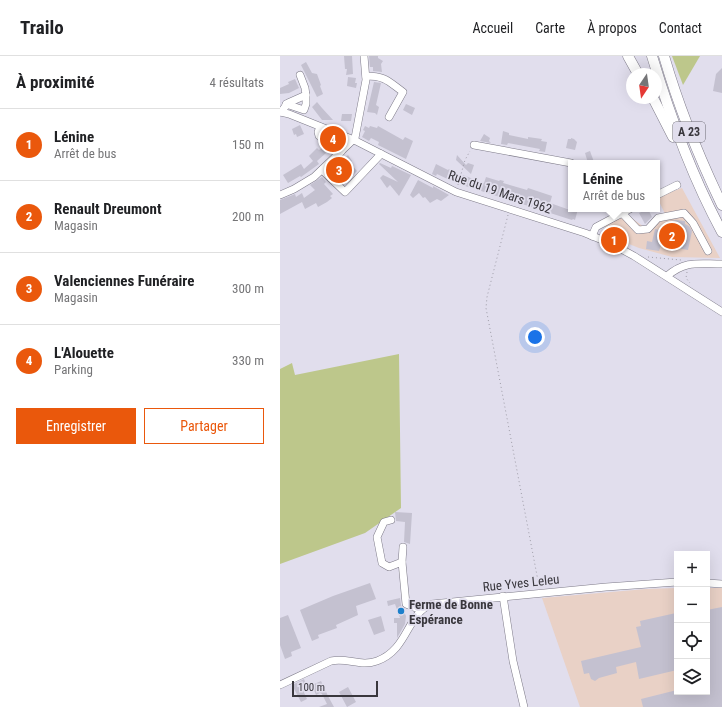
<!DOCTYPE html>
<html lang="fr">
<meta charset="utf-8">
<style>
:root{--surface:#fff;--page:#f6f6f6;--text:#202124;--muted:#757577;--line:#e0e0e0;--accent:#ea580c}
body{margin:0;font-family:"Roboto Condensed",sans-serif;background:var(--page);color:var(--text)}
.controls{position:absolute;right:12px;bottom:12px;display:grid;overflow:hidden;border-radius:0px;box-shadow:0 4px 16px #0002}
.controls button{width:36px;height:36px;display:grid;place-items:center;padding:0;border:0;border-bottom:1px solid var(--line);background:var(--surface);color:var(--text);font:20px sans-serif}
.compass{position:absolute;left:346px;top:12px;width:36px;height:36px;border-radius:50%;background:var(--surface);box-shadow:0 4px 16px #0002;rotate:193deg}
.scale{position:absolute;left:12px;bottom:10px;width:86px;box-sizing:border-box;padding-left:4px;border:2px solid #39373d;border-top:0;font-size:11px;line-height:14px;white-space:nowrap;color:#39373d;-webkit-text-stroke:3px #e1deed;paint-order:stroke}
.you{position:absolute;left:255px;top:281px;width:14px;height:14px;margin:-10px;border:3px solid #fff;border-radius:50%;background:#1a73e8;box-shadow:0 0 0 6px #1a73e833}
.badge{display:grid;place-items:center;width:26px;height:26px;border-radius:50%;background:var(--accent);color:#fff;font-size:13px;font-weight:700}
.pin{position:absolute;translate:-50% -50%;border:2px solid #fff;box-shadow:0 1px 4px #0006}
.popup{position:absolute;left:288px;top:104px;width:92px;height:52px;box-sizing:border-box;display:grid;place-content:center;border-radius:0px;background:var(--surface);filter:drop-shadow(0 1px 3px #0005);font-size:13px;white-space:nowrap;color:var(--muted)}
.popup b{font-size:15px;color:var(--text)}
.popup::after{content:'';position:absolute;left:50%;top:100%;margin-left:-8px;border:8px solid transparent;border-top-color:var(--surface)}
.list{margin:0;padding:0;list-style:none}
h2{display:flex;justify-content:space-between;align-items:center;height:52px;margin:0;padding:0 16px;font-size:17px}
h2 small{font-size:13px;font-weight:400;color:var(--muted)}
.list li{display:grid;grid-template-columns:26px 1fr auto;gap:12px;align-items:center;box-sizing:border-box;height:72px;padding:0 16px;border-top:1px solid var(--line)}
.list b{display:block;font-size:15px;white-space:nowrap}
.list p{margin:0;font-size:13px;white-space:nowrap;color:var(--muted)}
.list em{font-size:13px;font-style:normal;color:var(--muted)}
.actions{display:flex;gap:8px;padding:12px 16px}
.actions a{flex:1;padding:9px 0;border:1px solid var(--accent);border-radius:0px;text-align:center;font-size:14px;color:var(--accent)}
.actions .main{background:var(--accent);color:#fff}
.icon{flex:none;width:22px;height:22px;fill:none;stroke:currentColor;stroke-width:2;stroke-linecap:round;stroke-linejoin:round}
.map{position:relative;flex:none;width:442px;height:651px;overflow:hidden}
header{display:flex;align-items:center;gap:24px;box-sizing:border-box;height:56px;padding:0 20px;background:var(--surface);border-bottom:1px solid var(--line)}
header strong{font-size:19px}
nav{display:flex;gap:22px;margin-inline-start:auto;font-size:14px}
main{display:flex}
aside{flex:1;background:var(--surface)}
.map>svg:first-child{display:block}
.commercial{fill:#e9d1c6}
.green{fill:#bdc78b}
.building{fill:#c4c1d0}
.lines{fill:none;stroke-linecap:round;stroke-linejoin:round}
.minor-casing{stroke:#7d7a88;stroke-width:8}
.highway-casing{stroke:#7d7a88;stroke-width:11}
.path{stroke:#9e9ca7;stroke-width:1;stroke-dasharray:1 3;stroke-linecap:butt}
.minor{stroke:#fff;stroke-width:7}
.highway{stroke:#fff;stroke-width:10}
.poi-dot{fill:#1c7fcb;stroke:#e1deed;stroke-width:1.5}
.labels{text-anchor:middle;dominant-baseline:central;stroke-width:3.5;stroke-linejoin:round;paint-order:stroke}
.shield{fill:#e1deed;stroke:#6b6972;stroke-width:1}
.shield-label{font-size:12px;font-weight:bold;fill:#39373d}
.street-label{font-size:13px;fill:#39373d;stroke:#e1deed}
.poi-label{font-size:13px;font-weight:bold;fill:#39373d;stroke:#e1deed;text-anchor:start}
</style>
<header>
<strong>Trailo</strong>
<nav><a>Accueil</a><a>Carte</a><a>À propos</a><a>Contact</a></nav>
</header>
<main>
<aside>
<h2>À proximité<small>4 résultats</small></h2>
<ul class="list">
<li><span class="badge">1</span><div><b>Lénine</b><p>Arrêt de bus</p></div><em>150 m</em></li>
<li><span class="badge">2</span><div><b>Renault Dreumont</b><p>Magasin</p></div><em>200 m</em></li>
<li><span class="badge">3</span><div><b>Valenciennes Funéraire</b><p>Magasin</p></div><em>300 m</em></li>
<li><span class="badge">4</span><div><b>L'Alouette</b><p>Parking</p></div><em>330 m</em></li>
</ul>
<div class="actions"><a class="main">Enregistrer</a><a>Partager</a></div>
</aside>
<div class="map">
<svg width="442" height="651" viewBox="0 0 442 651">
<rect width="100%" height="100%" fill="#e1deed"/>
<!-- commercial -->
<g class="commercial">
<path d="M402 132 440 202 392 201 359 192 324 178 326 167 349 160 364 171 385 158 377 141Z"/>
<path d="M397 532V636H427V532H442V651H300L262 542 366 533Z"/>
</g>
<!-- green -->
<g class="green">
<path d="M392 0H420L403 29Z"/>
<path d="M119 298 121 452 85 477 0 508V313L12 307 15 319Z"/>
</g>
<!-- building -->
<g class="building">
<path d="M64 0H72L73 18 66 19 67 13H65Z"/>
<path d="M89 0H98V2L103 5 101 8 102 16 93 15V11H90Z"/>
<path d="M26 6 32 17 37 18 41 29 40 30 43 38 37 41 21 9Z"/>
<path d="M442 12V37L433 35 436 18Z"/>
<path d="M68 21 76 22 75 27H77L76 32 67 30Z"/>
<path d="M15 23 19 32 9 37 0 38V32L9 28 8 26Z"/>
<path d="M94 26 101 27 96 49 99 51 97 59 95 57 87 56Z"/>
<path d="M37 46 42 52 53 64H42L32 51Z"/>
<path d="M126 48 135 52 132 59 123 54Z"/>
<path d="M62 58H72L71 65H61Z"/>
<path d="M20 69 24 78 17 81 16 78 14 79 12 73Z"/>
<path d="M85 70 89 72 90 70 97 72 98 70 123 84 125 81 133 85 126 103 98 89 99 86 91 82 89 85 82 81 85 75 83 74Z"/>
<path d="M223 75 229 77V79L248 83V81L262 83 261 85 267 86 265 96 259 95 260 93 228 87 227 89 221 88Z"/>
<path d="M204 78 210 82 209 85 211 87 200 85Z"/>
<path d="M291 82 294 83 297 86 295 94 286 92 288 83H291Z"/>
<path d="M37 92 39 94 42 92 46 97 37 105 39 108 21 121 20 120 8 127 3 119 21 108 24 113 33 105 29 100Z"/>
<path d="M310 95 314 106 308 107 305 97Z"/>
<path d="M68 99 72 105 70 107 77 115 64 128 51 116Z"/>
<path d="M177 99 186 109 188 107 194 109 191 118 176 104Z"/>
<path d="M100 107 111 112 112 110 131 119 119 140 110 129 107 132 100 122 103 119 118 126 99 108Z"/>
<path d="M156 108 168 114 169 113 174 115 173 117 182 122 183 119 203 127H204L206 121 219 125 220 124 224 125 223 127 247 134 248 132 272 140 270 147 287 153H298L295 164 293 163 292 164 176 127 157 118 156 120 152 118Z"/>
<path d="M42 121 46 126 44 128 53 138 50 140 52 142 47 146 38 151 36 147 25 153 22 146 0 158V144L15 138 16 141 22 137 24 142 35 134 30 129Z"/>
<path d="M138 124 153 132V130L169 139 161 145 157 143 150 147 145 141 143 142 139 137 133 142 130 139Z"/>
<path d="M368 153 372 161 365 168 359 157Z"/>
<path d="M396 164 405 165V168L409 170 412 175 408 194 381 189 379 195 366 193 367 185 372 186 375 173 384 175 386 166Z"/>
<path d="M115 456 132 457 130 488 124 486 125 466 116 465Z"/>
<path d="M90 527 96 543 76 550 78 559 56 569 57 572 38 579 39 582 32 585 20 554 53 540Z"/>
<path d="M120 542 121 549 126 560 125 568 117 582V567H114V562H120L115 548 108 550 107 545Z"/>
<path d="M442 551V651H363L361 643 397 634V636H427V554Z"/>
<path d="M396 557 397 614 359 623 356 606 336 611 337 617 319 622 315 625 311 623 309 617 304 618 301 605 361 591 356 571 361 570 360 565Z"/>
<path d="M8 559 21 592 11 596 12 600 5 603 0 589V562Z"/>
<path d="M101 560 105 575 94 579 88 564Z"/>
<path d="M24 623 26 628 21 630 27 643 21 646 12 629Z"/>
<path d="M41 625 48 640 54 651H39L47 648 42 638 40 637 36 639 32 629Z"/>
<path d="M68 631 76 646 67 651 59 636Z"/>
</g>
<g class="lines">
<!-- minor casing -->
<g class="minor-casing">
<g id="minor">
<path d="M86 20C105 20 108 25 123 36L109 61"/>
<path d="M6 48 24 54 26 48V39"/>
<path d="M0 56 9 58 74 84 176 136 305 177 332 188 354 200 442 256"/>
<path d="M1 56 8 47 26 39 25 32 20 19"/>
<path d="M40 71 38 76 39 80 55 88 61 96"/>
<path d="M194 89 291 107"/>
<path d="M42 114 65 136 101 98"/>
<path d="M0 139 14 133 34 121 75 82 86 24 84 0"/>
<path d="M377 139 397 129"/>
<path d="M342 157 358 174 368 173 378 162 404 157 413 167 428 195"/>
<path d="M312 180 316 171 350 153"/>
<path d="M387 220C406 204 418 208 442 208"/>
<path d="M111 464 104 466 97 481 102 507 109 511 122 506 126 548 141 554"/>
<path d="M122 506 123 491"/>
<path d="M427 527 442 528"/>
<path d="M223 540 233 605 244 651"/>
<path d="M0 629 51 605C67 601 80 611 97 605 129 593 126 558 152 548L326 531 397 526"/>
</g>
</g>
<!-- highway casing -->
<g class="highway-casing">
<g id="highway">
<path d="M348 0 358 18"/>
<path d="M372 0C390 60 412 121 442 176"/>
<path d="M384 0C399 52 419 101 442 149"/>
<path d="M373 42 393 81"/>
</g>
</g>
<!-- path -->
<g class="path">
<path d="M178 129 185 104 190 95"/>
<path d="M228 159 207 241 206 252 259 530"/>
<path d="M368 201 401 204"/>
<path d="M407 216 406 222 410 227"/>
</g>
<!-- minor -->
<use href="#minor" class="minor"/>
<!-- highway -->
<use href="#highway" class="highway"/>
</g>
<!-- markers -->
<circle class="poi-dot" cx="121" cy="555" r="4"/>
<g class="labels">
<!-- shield labels -->
<rect class="shield" x="393" y="66" width="32" height="20" rx="3"/>
<g class="shield-label">
<text x="409" y="76">A 23</text>
</g>
<!-- street labels -->
<g class="street-label">
<text transform="translate(220 136) rotate(19)">Rue du 19 Mars 1962</text>
<text transform="translate(241 527) rotate(-6)">Rue Yves Leleu</text>
</g>
<!-- poi labels -->
<g class="poi-label">
<text x="129" y="548">Ferme de Bonne<tspan x="129" dy="15">Espérance</tspan></text>
</g>
</g>
</svg>
<div class="controls">
<button>+</button>
<button>−</button>
<button><svg class="icon" aria-label="locate" viewBox="0 0 24 24"><circle cx="12" cy="12" r="6"/><path d="M12 2v4M12 18v4M2 12h4M18 12h4"/></svg></button>
<button><svg class="icon" aria-label="layers" viewBox="0 0 24 24"><path d="M12 4l9 5-9 5-9-5zM3 14l9 5 9-5"/></svg></button>
</div>
<svg class="compass" viewBox="-18 -18 36 36"><path d="M0-13l5 13h-10z" fill="#e53935"/><path d="M0 13l5-13h-10z" fill="#757577"/></svg>
<div class="scale">100 m</div>
<div class="you"></div>
<div class="pin badge" style="left:334px;top:184px">1</div>
<div class="popup"><b>Lénine</b>Arrêt de bus</div>
<div class="pin badge" style="left:392px;top:180px">2</div>
<div class="pin badge" style="left:59px;top:114px">3</div>
<div class="pin badge" style="left:53px;top:83px">4</div>
</div>
</main>
